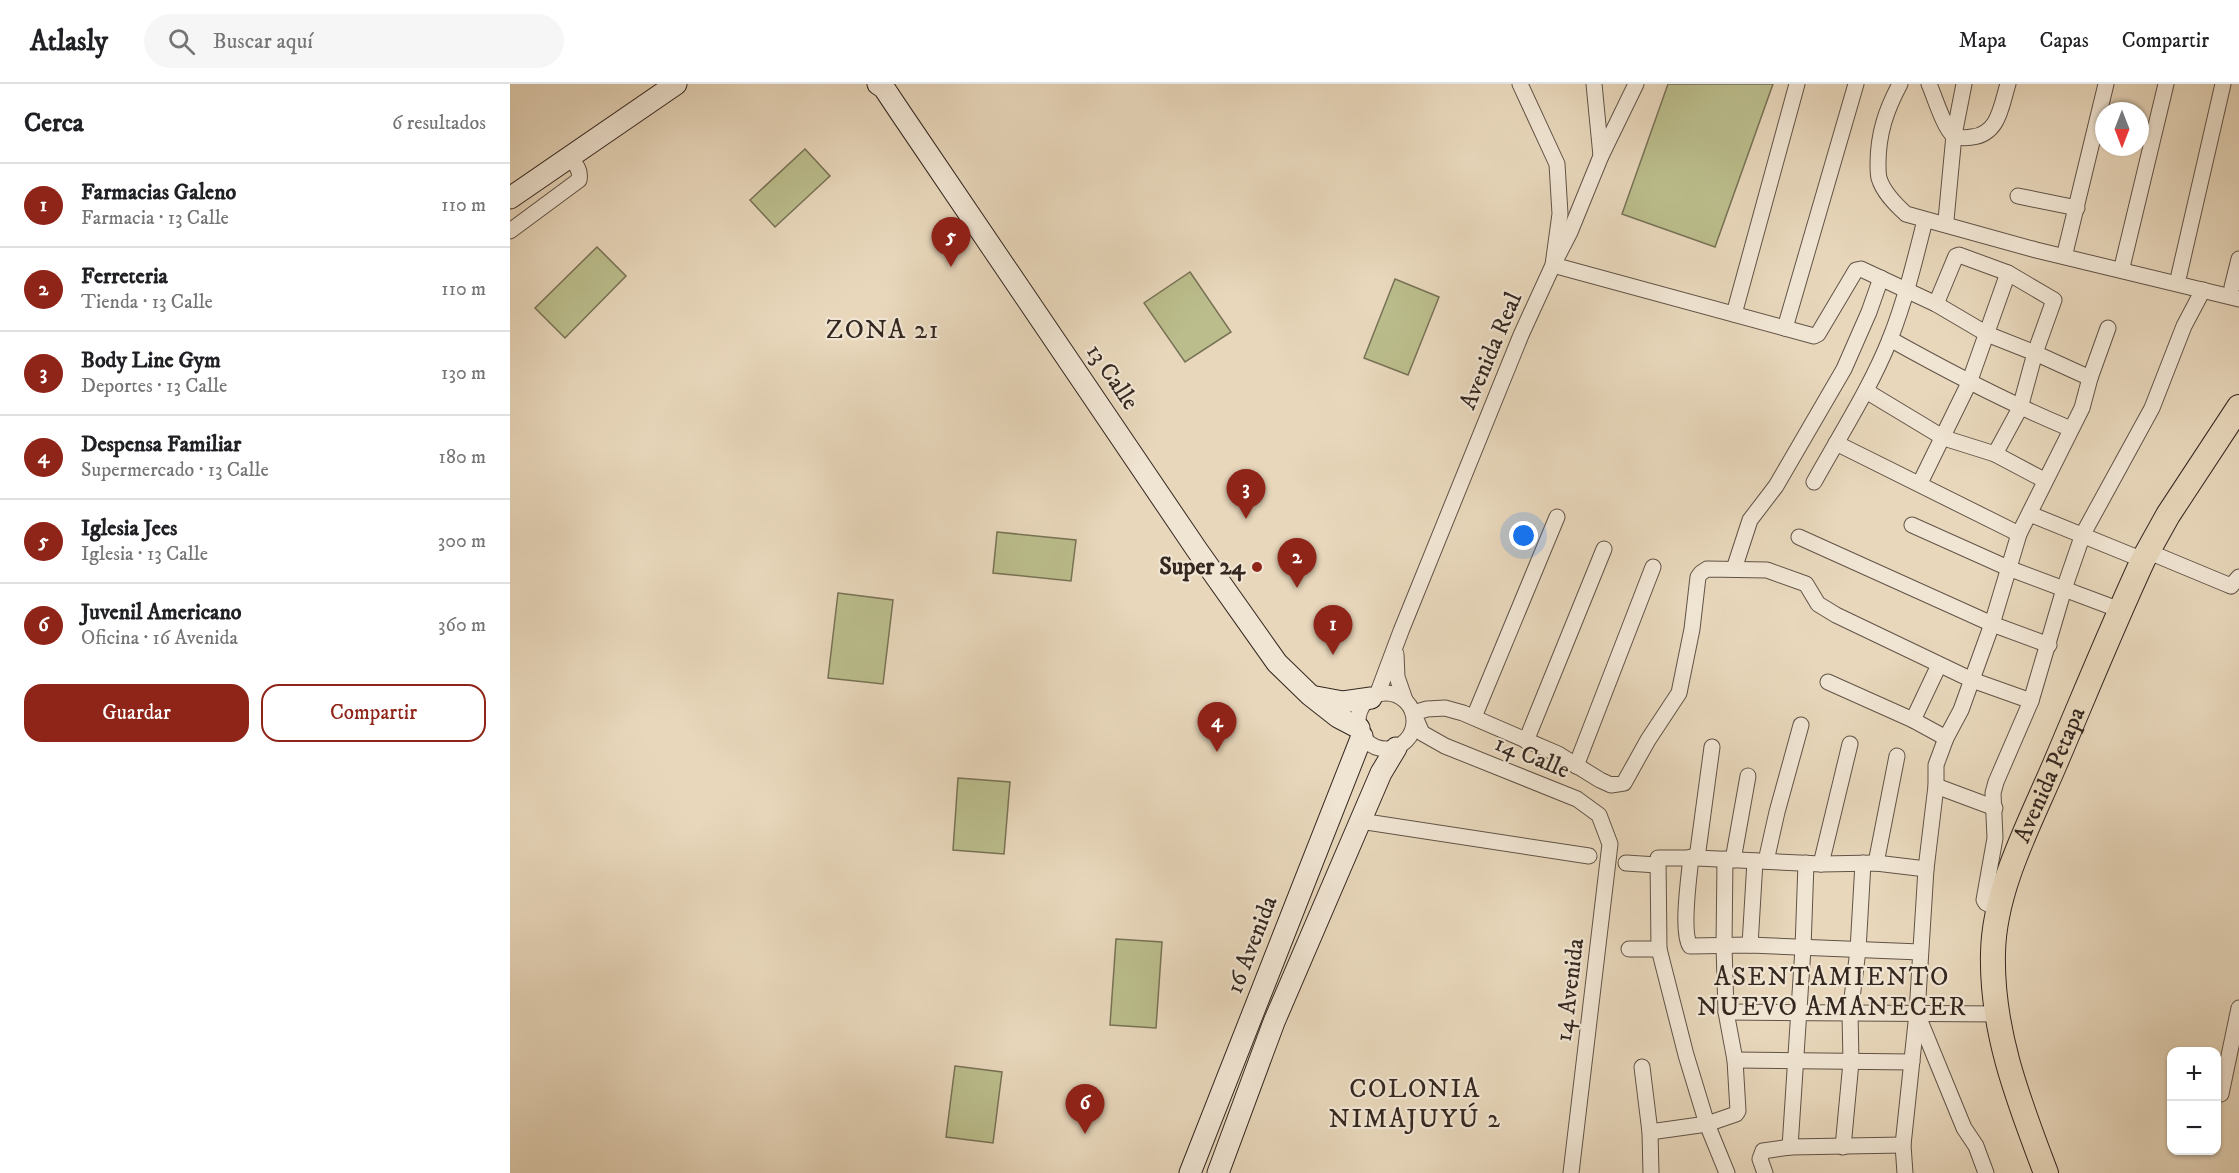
<!DOCTYPE html>
<html lang="es">
<meta charset="utf-8">
<style>
:root{--surface:#fff;--page:#f6f6f6;--text:#202124;--muted:#757577;--line:#e0e0e0;--accent:#8f2418}
body{margin:0;font-family:"IM FELL DW Pica",serif;background:var(--page);color:var(--text)}
.controls{position:absolute;right:18px;bottom:18px;display:grid;overflow:hidden;border-radius:12px;box-shadow:0 2px 4px #0004}
.controls button{width:54px;height:54px;display:grid;place-items:center;padding:0;border:0;border-bottom:2px solid var(--line);background:var(--surface);color:var(--text);font:30px sans-serif}
.compass{position:absolute;left:1585px;top:18px;width:54px;height:54px;border-radius:50%;background:var(--surface);box-shadow:0 2px 4px #0004;rotate:180deg}
.you{position:absolute;left:1014px;top:452px;width:21px;height:21px;margin:-15px;border:4px solid #fff;border-radius:50%;background:#1a73e8;box-shadow:0 0 0 9px #1a73e833}
.badge{display:grid;place-items:center;width:39px;height:39px;border-radius:50%;background:var(--accent);color:#fff;font-size:20px;font-weight:700}
.pin{position:absolute;translate:-50% -50px;filter:drop-shadow(0 2px 3px #0008)}
.pin::after{content:'';position:absolute;top:32px;width:21px;height:18px;background:inherit;clip-path:polygon(0 0,100% 0,50% 100%)}
.list{margin:0;padding:0;list-style:none}
h2{display:flex;justify-content:space-between;align-items:center;height:78px;margin:0;padding:0 24px;font-size:26px}
h2 small{font-size:20px;font-weight:400;color:var(--muted)}
.list li{display:grid;grid-template-columns:39px 1fr auto;gap:18px;align-items:center;box-sizing:border-box;height:84px;padding:0 24px;border-top:2px solid var(--line)}
.list b{display:block;font-size:22px;white-space:nowrap}
.list p{margin:0;font-size:20px;white-space:nowrap;color:var(--muted)}
.list em{font-size:20px;font-style:normal;color:var(--muted)}
.actions{display:flex;gap:12px;padding:18px 24px}
.actions a{flex:1;padding:14px 0;border:2px solid var(--accent);border-radius:18px;text-align:center;font-size:21px;color:var(--accent)}
.actions .main{background:var(--accent);color:#fff}
.icon{flex:none;width:33px;height:33px;fill:none;stroke:currentColor;stroke-width:2;stroke-linecap:round;stroke-linejoin:round}
.map{position:relative;flex:none;width:1729px;height:1089px;overflow:hidden}
header{display:flex;align-items:center;gap:36px;box-sizing:border-box;height:84px;padding:0 30px;background:var(--surface);border-bottom:2px solid var(--line)}
header strong{font-size:28px}
nav{display:flex;gap:33px;margin-inline-start:auto;font-size:21px}
.search{width:420px;height:54px;background:var(--page);display:flex;align-items:center;gap:15px;box-sizing:border-box;padding:0 21px;border-radius:33px;color:var(--muted);font-size:22px}
main{display:flex}
aside{flex:1;background:var(--surface)}
.map>svg:first-child{display:block}
.pitch{fill:#bbbd8c;stroke:#787256;stroke-width:1.5}
.lines{fill:none;stroke-linecap:round;stroke-linejoin:round}
.street-casing{stroke:#615347;stroke-width:17}
.secondary-casing{stroke:#342720;stroke-width:23}
.primary-casing{stroke:#342720;stroke-width:26}
.street{stroke:#f0e5d3;stroke-width:15}
.secondary{stroke:#f0e5d3;stroke-width:21}
.primary{stroke:#e8d7bb;stroke-width:24}
.poi-dot{fill:#8f2418;stroke:#f0e5d3;stroke-width:2}
.labels{text-anchor:middle;dominant-baseline:central;stroke-width:4.5;stroke-linejoin:round;paint-order:stroke}
.street-label{font-size:24px;fill:#342720;stroke:#f0e5d3}
.poi-label{font-size:24px;font-weight:bold;fill:#342720;stroke:#f0e5d3;text-anchor:end}
.neighbourhood-label{font-size:26px;letter-spacing:1.5px;fill:#342720;stroke:#f0e5d3}
.quarter-label{font-size:27px;letter-spacing:1.5px;fill:#342720;stroke:#f0e5d3}
</style>
<header>
<strong>Atlasly</strong>
<div class="search"><svg class="icon" aria-label="search" viewBox="0 0 24 24"><circle cx="10" cy="10" r="6"/><path d="M15 15l6 6"/></svg>Buscar aquí</div>
<nav><a>Mapa</a><a>Capas</a><a>Compartir</a></nav>
</header>
<main>
<aside>
<h2>Cerca<small>6 resultados</small></h2>
<ul class="list">
<li><span class="badge">1</span><div><b>Farmacias Galeno</b><p>Farmacia · 13 Calle</p></div><em>110 m</em></li>
<li><span class="badge">2</span><div><b>Ferreteria</b><p>Tienda · 13 Calle</p></div><em>110 m</em></li>
<li><span class="badge">3</span><div><b>Body Line Gym</b><p>Deportes · 13 Calle</p></div><em>130 m</em></li>
<li><span class="badge">4</span><div><b>Despensa Familiar</b><p>Supermercado · 13 Calle</p></div><em>180 m</em></li>
<li><span class="badge">5</span><div><b>Iglesia Jees</b><p>Iglesia · 13 Calle</p></div><em>300 m</em></li>
<li><span class="badge">6</span><div><b>Juvenil Americano</b><p>Oficina · 16 Avenida</p></div><em>360 m</em></li>
</ul>
<div class="actions"><a class="main">Guardar</a><a>Compartir</a></div>
</aside>
<div class="map">
<svg width="1729" height="1089" viewBox="0 0 1729 1089">
<rect width="100%" height="100%" fill="#e8d7bb"/>
<filter id="stains"><feTurbulence type="fractalNoise" baseFrequency=".00333" numOctaves="4"/><feColorMatrix values="0 0 0 0 .2 0 0 0 0 .09 0 0 0 0 .02 0 0 0 .5 -.17"/></filter>
<radialGradient id="worn" r=".72"><stop offset=".6" stop-color="#630" stop-opacity="0"/><stop offset="1" stop-color="#630" stop-opacity=".3"/></radialGradient>
<!-- pitch -->
<g class="pitch">
<path d="M1158 0H1263L1205 163 1112 130Z"/>
<path d="M295 65 320 92 265 143 240 116Z"/>
<path d="M87 163 116 192 55 254 25 224Z"/>
<path d="M680 188 721 248 675 278 634 219Z"/>
<path d="M885 195 929 213 898 291 854 274Z"/>
<path d="M487 448 566 456 561 497 483 489Z"/>
<path d="M328 509 383 516 373 600 318 594Z"/>
<path d="M448 694 500 698 494 770 443 766Z"/>
<path d="M606 855 652 858 646 944 600 941Z"/>
<path d="M445 982 492 988 483 1059 436 1053Z"/>
</g>
<g class="lines">
<!-- street casing -->
<g class="street-casing">
<g id="street">
<path d="M1084 0 1091 72"/>
<path d="M1126 0 1091 72 1060 148 1043 181 1304 252 1308 250 1346 186 1351 185 1426 220 1477 250 1525 269 1580 294"/>
<path d="M1390 0C1376 26 1368 50 1368 80 1368 84 1368 90 1369 94 1373 108 1385 120 1396 130L1526 166 1729 215"/>
<path d="M1419 0C1424 11 1434 44 1443 51 1448 54 1456 54 1462 53 1489 50 1491 22 1498 0"/>
<path d="M1508 112 1567 124"/>
<path d="M1436 136 1444 51 1454 0"/>
<path d="M0 147 69 96C71 86 66 81 60 74"/>
<path d="M1556 165 1596 0"/>
<path d="M1613 179 1656 0"/>
<path d="M1669 191 1713 0"/>
<path d="M1722 203 1729 175"/>
<path d="M1426 220 1446 172 1449 171 1498 189 1544 216 1525 269 1510 324 1485 370"/>
<path d="M1224 230 1287 0"/>
<path d="M1275 244 1346 0"/>
<path d="M1380 255C1439 288 1498 319 1561 345"/>
<path d="M1356 307 1434 354 1485 370 1534 396"/>
<path d="M1326 359 1509 450"/>
<path d="M1304 398C1330 351 1360 305 1380 255 1395 217 1405 176 1415 136"/>
<path d="M1410 399 1459 299 1498 189"/>
<path d="M1520 430 1633 476"/>
<path d="M1402 441 1498 484 1610 526"/>
<path d="M1289 453 1482 540 1539 561"/>
<path d="M1639 468 1716 500 1721 502 1729 493"/>
<path d="M1224 485 1240 436 1266 402 1334 285 1359 228 1371 194"/>
<path d="M886 570 887 593 895 616"/>
<path d="M1318 598 1403 636 1436 654"/>
<circle cx="876" cy="637" r="28"/>
<path d="M867 611 891 547 1011 251 1043 181 1050 130 1047 80 1010 0"/>
<path d="M903 629 917 625 935 624 953 629 1048 670 1090 696 1101 701 1114 699 1138 656 1169 609 1182 545 1188 493 1191 489 1197 485 1257 486 1296 500 1308 520 1326 531 1462 596 1521 617"/>
<path d="M905 633 912 649 935 662 1067 715 1089 731 1100 760 1061 1089"/>
<path d="M964 633 1047 433"/>
<path d="M1403 636 1429 581"/>
<path d="M1016 657 1094 465"/>
<path d="M1066 682 1143 483"/>
<path d="M1426 702 1485 724"/>
<path d="M850 737 1079 772"/>
<path d="M1181 773C1179 794 1171 847 1180 862L1240 861 1410 868"/>
<path d="M1187 774 1202 663"/>
<path d="M1223 776 1238 692"/>
<path d="M1256 777 1267 728 1291 641"/>
<path d="M1116 779 1147 781"/>
<path d="M1366 779 1387 672"/>
<path d="M1311 780 1340 660"/>
<path d="M1488 825 1476 819 1474 816 1485 754 1483 709 1486 698 1521 617 1554 505 1573 450 1642 324 1674 242 1693 206"/>
<path d="M1240 861 1245 777"/>
<path d="M1119 865H1149"/>
<path d="M1216 928 1488 930"/>
<path d="M1408 932 1454 1044 1466 1062 1476 1089"/>
<path d="M1225 976 1402 978"/>
<path d="M1132 983 1140 1048 1141 1089"/>
<path d="M1711 1010 1729 924"/>
<path d="M1140 1048 1197 1040 1226 1030 1228 1027 1225 976 1216 928 1214 862 1215 775"/>
<path d="M1280 1063 1293 864 1296 779"/>
<path d="M1333 1063 1341 978 1340 930 1348 866 1353 779"/>
<path d="M1217 1089 1197 1040 1176 971 1149 865 1148 774H1187L1311 780 1366 779 1416 785"/>
<path d="M1255 1089 1250 1075 1253 1067 1280 1063 1393 1061"/>
<path d="M1395 1089 1393 1061 1407 929 1416 785 1426 702V681L1436 654 1451 626 1482 540 1509 450 1572 324 1580 294 1598 244"/>
</g>
</g>
<!-- secondary casing -->
<g class="secondary-casing">
<g id="secondary">
<path d="M368 0 374 4 390 28 687 466 767 579 800 611 828 633 849 644"/>
<path d="M0 114 166 0"/>
<path d="M806 613 833 618 861 614"/>
<path d="M680 1089 852 652"/>
<path d="M708 1089 764 938 871 689 886 664"/>
</g>
</g>
<!-- primary casing -->
<g class="primary-casing">
<g id="primary">
<path id="s1" d="M1536 1089C1509 1018 1481 947 1483 869 1484 805 1520 739 1545 680 1574 612 1602 543 1633 476L1658 431 1729 323"/>
</g>
</g>
<!-- street -->
<use href="#street" class="street"/>
<!-- secondary -->
<use href="#secondary" class="secondary"/>
<!-- primary -->
<use href="#primary" class="primary"/>
</g>
<!-- markers -->
<circle class="poi-dot" cx="747" cy="483" r="6"/>
<g class="labels">
<!-- street labels -->
<g class="street-label">
<text transform="translate(981 267) rotate(-67)">Avenida Real</text>
<text transform="translate(602 293) rotate(56)">13 Calle</text>
<text transform="translate(1022 673) rotate(22)">14 Calle</text>
<text stroke="none"><textPath href="#s1" startOffset="416">Avenida Petapa</textPath></text>
<text transform="translate(742 861) rotate(-69)">16 Avenida</text>
<text transform="translate(1060 906) rotate(-83)">14 Avenida</text>
</g>
<!-- poi labels -->
<g class="poi-label">
<text x="735" y="483">Super 24</text>
</g>
<!-- neighbourhood labels -->
<g class="neighbourhood-label">
<text x="1322" y="893">ASENTAMIENTO<tspan x="1322" dy="30">NUEVO AMANECER</tspan></text>
<text x="905" y="1005">COLONIA<tspan x="905" dy="30">NIMAJUYÚ 2</tspan></text>
</g>
<!-- quarter labels -->
<g class="quarter-label">
<text x="373" y="246">ZONA 21</text>
</g>
</g>
<rect width="100%" height="100%" filter="url(#stains)"/>
<rect width="100%" height="100%" fill="url(#worn)"/>
</svg>
<div class="controls">
<button>+</button>
<button>−</button>
</div>
<svg class="compass" viewBox="-18 -18 36 36"><path d="M0-13l5 13h-10z" fill="#e53935"/><path d="M0 13l5-13h-10z" fill="#757577"/></svg>
<div class="you"></div>
<div class="pin badge" style="left:823px;top:571px">1</div>
<div class="pin badge" style="left:787px;top:504px">2</div>
<div class="pin badge" style="left:736px;top:435px">3</div>
<div class="pin badge" style="left:707px;top:668px">4</div>
<div class="pin badge" style="left:441px;top:183px">5</div>
<div class="pin badge" style="left:575px;top:1050px">6</div>
</div>
</main>
